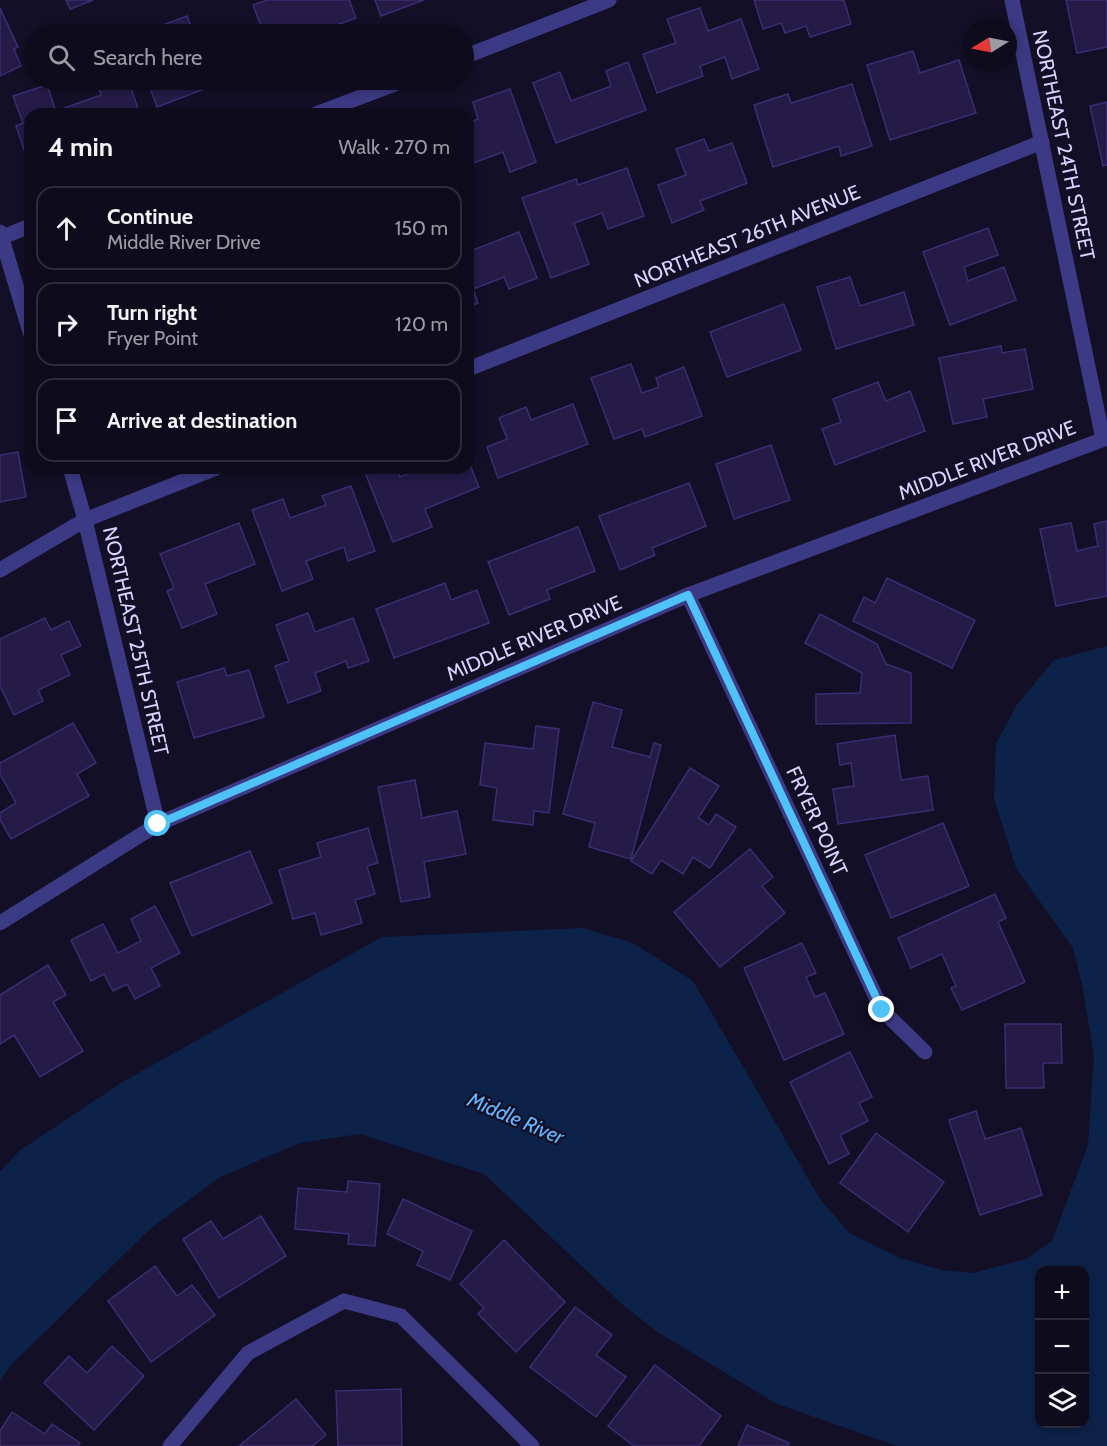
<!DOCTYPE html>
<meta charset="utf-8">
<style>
:root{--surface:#0e0b1c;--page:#171425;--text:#f1f3f6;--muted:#9b9ba3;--line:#2e2b3b}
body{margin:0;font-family:Cabin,sans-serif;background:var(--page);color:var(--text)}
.controls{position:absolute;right:18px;bottom:18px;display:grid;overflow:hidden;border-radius:12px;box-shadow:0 3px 9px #0003}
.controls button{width:54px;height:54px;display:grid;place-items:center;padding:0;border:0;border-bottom:2px solid var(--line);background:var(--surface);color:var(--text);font:30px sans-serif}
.compass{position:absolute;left:963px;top:18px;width:54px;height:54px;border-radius:50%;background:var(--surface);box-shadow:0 3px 9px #0003;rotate:260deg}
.stop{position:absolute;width:18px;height:18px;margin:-14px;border:4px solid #4fc3f7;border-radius:50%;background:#fff}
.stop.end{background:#4fc3f7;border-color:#fff;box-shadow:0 2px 6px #0008}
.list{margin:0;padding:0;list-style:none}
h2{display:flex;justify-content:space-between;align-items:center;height:78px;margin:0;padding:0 24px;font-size:26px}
h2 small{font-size:20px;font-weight:400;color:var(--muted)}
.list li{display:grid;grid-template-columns:39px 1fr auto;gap:18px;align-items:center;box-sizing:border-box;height:84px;margin:0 12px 12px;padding:0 12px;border:2px solid var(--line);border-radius:18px}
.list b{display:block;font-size:22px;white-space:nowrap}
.list p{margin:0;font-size:20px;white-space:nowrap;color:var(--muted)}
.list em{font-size:20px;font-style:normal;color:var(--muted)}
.icon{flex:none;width:33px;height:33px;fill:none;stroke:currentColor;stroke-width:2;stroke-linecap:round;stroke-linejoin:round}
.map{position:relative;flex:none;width:1107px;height:1446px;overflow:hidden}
.search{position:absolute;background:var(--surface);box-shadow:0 3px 9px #0003;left:24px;top:24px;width:450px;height:66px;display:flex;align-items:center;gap:15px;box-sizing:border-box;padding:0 21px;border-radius:33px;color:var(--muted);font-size:22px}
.panel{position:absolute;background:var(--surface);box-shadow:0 3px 9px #0003;left:24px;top:108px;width:450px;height:366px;border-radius:18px}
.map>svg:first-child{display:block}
.water{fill:#0c2248;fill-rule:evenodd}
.building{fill:#241b47;stroke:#3b2d73;stroke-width:1.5}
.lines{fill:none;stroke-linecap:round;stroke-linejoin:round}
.minor{stroke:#3d3a85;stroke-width:15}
.route{stroke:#4fc3f7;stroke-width:8}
.labels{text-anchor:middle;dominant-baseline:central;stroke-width:4.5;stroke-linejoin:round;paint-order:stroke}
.street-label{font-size:20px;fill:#d9d4ff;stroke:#130f26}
.water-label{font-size:21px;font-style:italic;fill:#62b6ff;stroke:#130f26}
</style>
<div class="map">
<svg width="1107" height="1446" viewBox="0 0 1107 1446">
<rect width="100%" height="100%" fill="#130f26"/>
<!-- water -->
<path class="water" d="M1107 646V1446H897L777 1404 656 1331 623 1305 484 1174 360 1134 300 1143 220 1177 150 1229 11 1365 0 1381V1172L19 1151 124 1081 382 937 583 928 633 943 693 981 820 1199 849 1233 900 1258 942 1270 973 1273 1026 1259 1052 1241 1088 1145 1094 1056 1083 989 1073 948 1016 868 994 799 996 744 1016 706 1054 660ZM1040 1270H1084V1424H1040Z"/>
<!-- building -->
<g class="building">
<path d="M66 0H93L70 9Z"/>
<path d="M267 0H349L356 18 312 34H264L253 5Z"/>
<path d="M375 0H424L381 16Z"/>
<path d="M754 0H844L851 24 810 37 806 26 785 33 781 23 763 29Z"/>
<path d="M1066 0H1107V47L1077 53Z"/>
<path d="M0 8 18 47 14 49 21 66 0 76Z"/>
<path d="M700 8 708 31 741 19 759 69 732 79 725 57 700 66 703 76 657 93 643 54 676 43 667 19Z"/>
<path d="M187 16 194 34H145L144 32Z"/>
<path d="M238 25 242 34H214Z"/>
<path d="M913 51 920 73 959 60 976 113 890 140 867 65Z"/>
<path d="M628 62 646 110 556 143 533 83 560 72 571 101 611 86 606 71Z"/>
<path d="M96 80H128L140 114H30V157L27 158 16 126 23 123 13 96 47 85 56 111 101 95Z"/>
<path d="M147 80H228L157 107Z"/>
<path d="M852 84 872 146 841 156 839 146 773 167 754 105 788 94 791 103Z"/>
<path d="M510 89 536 162 510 172 503 152 468 165V123L478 119 473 102Z"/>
<path d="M1107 102V165L1103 166 1090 106Z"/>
<path d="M704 139 709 151 732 143 747 183 700 201 704 210 672 223 658 185 686 175 676 149Z"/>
<path d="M627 168 644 216 608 229 602 213 574 223 589 264 551 278 522 198 576 179 578 185Z"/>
<path d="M988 228 998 255 964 267 968 281 1004 267 1016 300 950 325 923 252Z"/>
<path d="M519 232 537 278 509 289 504 277 473 289 478 303 468 307V252Z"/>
<path d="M850 277 860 306 904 292 914 325 836 349 817 287Z"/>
<path d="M784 304 801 350 727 377 710 332Z"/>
<path d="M1001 346 1002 353 1025 349 1033 389 983 399 987 417 953 424 939 358Z"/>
<path d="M631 364 642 393 659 387 656 378 684 367 702 416 645 437 642 429 614 439 591 378Z"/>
<path d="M878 382 886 401 910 391 925 431 835 465 822 429 841 422 833 399Z"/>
<path d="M573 404 588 444 498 478 487 447 507 439 499 418 526 407 531 420Z"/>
<path d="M771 445 790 500 734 519 716 464Z"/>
<path d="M18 452 26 497 0 502V455Z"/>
<path d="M468 460 479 487 425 509 432 527 393 542 364 470 397 468 400 477 422 468H468Z"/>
<path d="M689 483 706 526 652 548 655 555 620 570 599 516Z"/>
<path d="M351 486 375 551 348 561 344 547 306 561 313 579 282 591 252 510 283 499 290 518 326 505 322 496Z"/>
<path d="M1107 521V596L1056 606 1040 529 1071 523 1077 551 1098 546 1094 524Z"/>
<path d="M239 523 255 564 205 584 217 614 182 628 167 591 174 588 160 554Z"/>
<path d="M578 527 595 571 547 590 550 599 509 615 488 562Z"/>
<path d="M887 578 975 620 952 668 853 621 864 597 875 603Z"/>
<path d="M445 583 451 600 477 590 489 623 394 658 376 609Z"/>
<path d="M308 613 315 632 353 618 369 661 348 668 346 661 315 673 321 691 288 703 275 666 289 661 276 625Z"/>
<path d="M820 614 877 644 886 664 911 673V723L816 724V694L860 693 862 673 805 643Z"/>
<path d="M45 618 51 630 69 621 81 646 61 655 70 675 38 690 43 701 14 715 0 686V639Z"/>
<path d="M224 668 227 676 249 670 264 717 194 738 177 682Z"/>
<path d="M593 702 622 710 612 747 650 757 654 743 661 745 631 859 589 847 595 823 563 814Z"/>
<path d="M73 723 96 763 77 774 89 796 11 839 0 820V813L16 803 0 774V763Z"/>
<path d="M536 726 559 729 549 813 534 811 533 825 493 820 497 788 480 785 485 743 533 749Z"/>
<path d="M895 735 901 780 928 776 933 810 838 824 833 789 854 786 851 763 840 765 837 744Z"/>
<path d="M690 768 719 786 698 818 709 825 716 814 736 827 710 868 693 857 683 874 661 860 652 874 631 861Z"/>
<path d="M415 780 422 818 457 811 466 854 424 862 430 897 401 902 378 787Z"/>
<path d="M943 823 969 886 891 918 865 855Z"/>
<path d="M368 828 378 863 367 866 375 894 355 900 362 923 321 935 315 913 293 919 279 870 321 857 317 843Z"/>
<path d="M750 849 773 877 762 886 785 913 720 967 674 912Z"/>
<path d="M250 851 272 903 192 936 170 883Z"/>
<path d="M995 894 1006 918 998 922 1025 982 962 1010 951 988 956 986 942 954 911 968 898 938Z"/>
<path d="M155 906 180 953 151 968 160 986 135 999 127 984 113 991 104 974 91 981 71 940 103 924 118 953 141 941 131 919Z"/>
<path d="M802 943 816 973 806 977 815 997 825 993 844 1034 784 1060 744 968Z"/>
<path d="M48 965 66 995 53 1002 83 1051 40 1077 14 1035 0 1044V995Z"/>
<path d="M1005 1024H1061L1062 1063H1043L1044 1088H1006Z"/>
<path d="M850 1052 872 1097 859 1103 868 1121 840 1135 849 1154 829 1164 790 1082Z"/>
<path d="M976 1111 985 1139 1021 1128 1042 1195 980 1215 949 1120Z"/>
<path d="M876 1133 944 1182 908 1232 840 1183Z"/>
<path d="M348 1181 380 1184 375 1246 348 1244 349 1234 295 1229 298 1188 347 1192Z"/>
<path d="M403 1199 472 1231 450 1280 417 1265 423 1251 387 1234Z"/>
<path d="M261 1216 286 1256 219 1298 183 1239 211 1221 223 1239Z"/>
<path d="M504 1240 565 1302 516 1352 478 1314 484 1308 460 1284Z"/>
<path d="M155 1266 177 1296 192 1285 215 1315 151 1362 108 1301Z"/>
<path d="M575 1307 612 1335 596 1355 626 1377 596 1417 530 1367Z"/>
<path d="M112 1346 144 1376 94 1430 44 1383 69 1356 87 1373Z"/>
<path d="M655 1365 721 1416 699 1446H634L608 1426Z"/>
<path d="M401 1389 402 1446H338L336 1391Z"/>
<path d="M296 1399 326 1435 312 1446H239Z"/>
<path d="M12 1412 45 1434 52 1424 80 1443 78 1446H0V1431Z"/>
<path d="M747 1425 789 1443 788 1446H738Z"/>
</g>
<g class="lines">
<!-- minor -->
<g class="minor">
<path d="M1012 0 1103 439"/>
<path d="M464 57 609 0"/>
<path d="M316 114 405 80"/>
<path d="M0 232 30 332"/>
<path d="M0 238 30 226"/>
<path d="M468 369 1042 142"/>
<path d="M70 468 85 520 158 824"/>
<path d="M0 570 85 520 216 468"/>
<path d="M688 595 882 1010 925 1052"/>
<path d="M0 923 158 824 688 595 1107 438"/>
<path d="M170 1446 248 1353 344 1301 401 1316 532 1446"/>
</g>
</g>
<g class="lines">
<!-- route -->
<path class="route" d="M158 824 688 595 882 1010"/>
</g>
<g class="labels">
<!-- street labels -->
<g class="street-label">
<text transform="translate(1064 145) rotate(78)">NORTHEAST 24TH STREET</text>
<text transform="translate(747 236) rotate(-22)">NORTHEAST 26TH AVENUE</text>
<text transform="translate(987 460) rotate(-21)">MIDDLE RIVER DRIVE</text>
<text transform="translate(534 638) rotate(-23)">MIDDLE RIVER DRIVE</text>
<text transform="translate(136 641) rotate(77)">NORTHEAST 25TH STREET</text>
<text transform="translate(817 821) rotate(65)">FRYER POINT</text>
</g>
<!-- water labels -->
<g class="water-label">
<text transform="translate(516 1118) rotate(23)">Middle River</text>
</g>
</g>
</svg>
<div class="controls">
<button>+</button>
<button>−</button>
<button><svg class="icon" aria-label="layers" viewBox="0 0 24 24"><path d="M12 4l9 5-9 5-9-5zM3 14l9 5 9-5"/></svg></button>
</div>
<svg class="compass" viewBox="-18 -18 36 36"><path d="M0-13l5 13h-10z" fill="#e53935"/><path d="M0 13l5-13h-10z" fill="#9b9ba3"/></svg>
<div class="stop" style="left:158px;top:824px"></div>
<div class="stop end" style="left:882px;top:1010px"></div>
<div class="search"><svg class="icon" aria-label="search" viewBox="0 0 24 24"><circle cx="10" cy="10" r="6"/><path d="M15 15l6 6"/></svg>Search here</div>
<section class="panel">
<h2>4 min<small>Walk · 270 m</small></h2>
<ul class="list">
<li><svg class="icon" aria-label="ahead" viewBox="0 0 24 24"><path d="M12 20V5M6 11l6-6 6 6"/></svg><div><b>Continue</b><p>Middle River Drive</p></div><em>150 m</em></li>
<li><svg class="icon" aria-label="right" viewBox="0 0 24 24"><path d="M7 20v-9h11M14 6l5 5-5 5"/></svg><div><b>Turn right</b><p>Fryer Point</p></div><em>120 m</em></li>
<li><svg class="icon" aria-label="arrive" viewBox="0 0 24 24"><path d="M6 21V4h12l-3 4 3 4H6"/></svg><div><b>Arrive at destination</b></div></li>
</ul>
</section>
</div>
